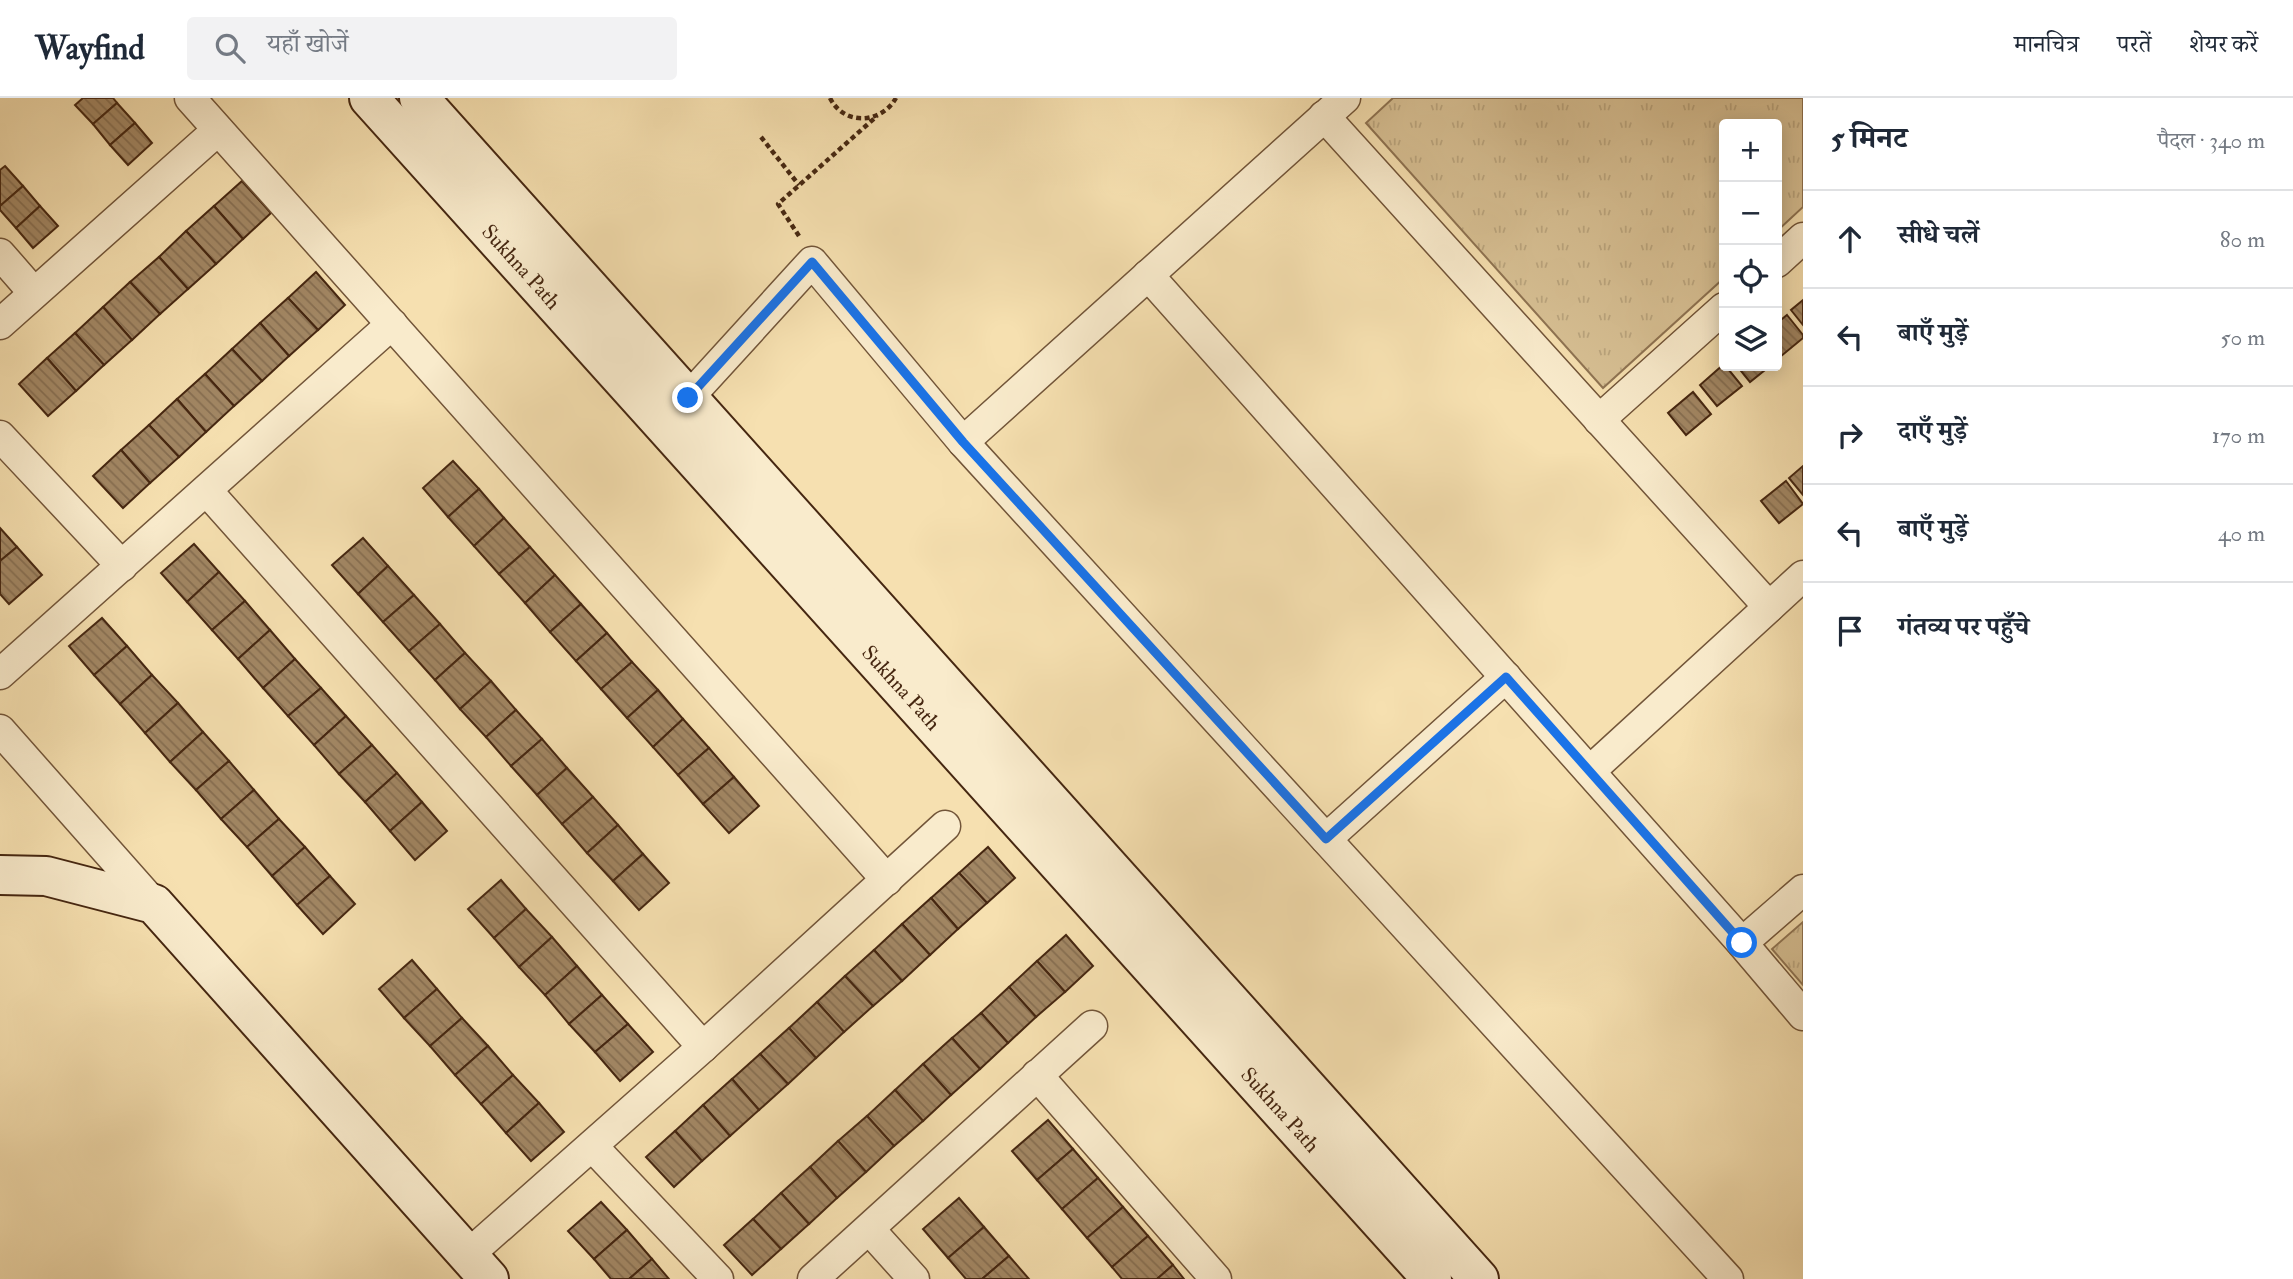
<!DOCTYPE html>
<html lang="hi">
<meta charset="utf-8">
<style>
:root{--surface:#fff;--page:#f2f2f3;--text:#1f2937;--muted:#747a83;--line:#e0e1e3}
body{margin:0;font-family:"IM FELL Double Pica","Noto Serif Devanagari",serif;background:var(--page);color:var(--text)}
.controls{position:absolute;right:21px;top:21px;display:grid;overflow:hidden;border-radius:7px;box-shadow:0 4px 18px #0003}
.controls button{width:63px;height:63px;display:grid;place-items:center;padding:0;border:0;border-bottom:2px solid var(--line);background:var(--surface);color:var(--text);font:35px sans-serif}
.stop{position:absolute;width:21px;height:21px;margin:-16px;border:5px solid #1a73e8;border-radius:50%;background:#fff}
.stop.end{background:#1a73e8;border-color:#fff;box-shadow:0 2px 7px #0008}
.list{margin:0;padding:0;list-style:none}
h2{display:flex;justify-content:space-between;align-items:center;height:91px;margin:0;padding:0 28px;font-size:30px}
h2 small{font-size:23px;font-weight:400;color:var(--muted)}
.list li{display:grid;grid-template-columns:46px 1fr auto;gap:21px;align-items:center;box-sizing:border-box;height:98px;padding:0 28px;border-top:2px solid var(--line)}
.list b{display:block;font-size:26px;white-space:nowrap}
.list em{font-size:23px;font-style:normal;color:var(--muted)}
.icon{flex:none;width:38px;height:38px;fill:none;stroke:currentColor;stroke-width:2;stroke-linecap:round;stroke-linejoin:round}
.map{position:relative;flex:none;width:1803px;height:1181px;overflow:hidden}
header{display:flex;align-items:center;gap:42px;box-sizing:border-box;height:98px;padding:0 35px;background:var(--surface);border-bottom:2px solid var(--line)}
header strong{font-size:33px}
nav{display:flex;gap:38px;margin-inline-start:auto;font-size:24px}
.search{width:490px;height:63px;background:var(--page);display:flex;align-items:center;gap:18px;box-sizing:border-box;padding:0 24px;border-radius:7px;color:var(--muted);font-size:26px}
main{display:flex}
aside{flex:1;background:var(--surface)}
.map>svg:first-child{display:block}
.park{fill:url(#park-tufts);stroke:#8f7453;stroke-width:2}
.building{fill:url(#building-back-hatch);stroke:#462711;stroke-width:2}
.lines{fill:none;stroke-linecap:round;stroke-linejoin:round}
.street-casing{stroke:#725539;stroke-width:33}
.secondary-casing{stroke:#462711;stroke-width:42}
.path{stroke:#462711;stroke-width:4.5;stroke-dasharray:5 3.5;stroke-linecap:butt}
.street{stroke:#f9ebcc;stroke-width:30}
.secondary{stroke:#f9ebcc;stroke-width:38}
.route{stroke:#1a73e8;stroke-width:9}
.labels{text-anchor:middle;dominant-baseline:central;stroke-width:6;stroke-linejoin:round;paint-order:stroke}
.street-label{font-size:21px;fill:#462711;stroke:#f9ebcc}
</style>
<header>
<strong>Wayfind</strong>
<div class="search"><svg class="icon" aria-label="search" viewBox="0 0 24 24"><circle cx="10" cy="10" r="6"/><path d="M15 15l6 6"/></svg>यहाँ खोजें</div>
<nav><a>मानचित्र</a><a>परतें</a><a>शेयर करें</a></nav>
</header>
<main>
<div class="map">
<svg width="1803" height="1181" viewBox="0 0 1803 1181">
<defs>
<pattern id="park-tufts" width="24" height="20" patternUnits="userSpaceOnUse" patternTransform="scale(1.75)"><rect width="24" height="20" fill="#d8c195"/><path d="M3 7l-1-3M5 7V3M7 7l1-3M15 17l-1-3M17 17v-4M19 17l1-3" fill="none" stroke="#bba67f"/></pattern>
<pattern id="building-back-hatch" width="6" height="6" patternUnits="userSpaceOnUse" patternTransform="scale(1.75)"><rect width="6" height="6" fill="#a28764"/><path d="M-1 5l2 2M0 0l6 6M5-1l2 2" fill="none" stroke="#866e51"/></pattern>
</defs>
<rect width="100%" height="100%" fill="#f6e0b0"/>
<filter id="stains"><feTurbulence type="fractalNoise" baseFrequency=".00286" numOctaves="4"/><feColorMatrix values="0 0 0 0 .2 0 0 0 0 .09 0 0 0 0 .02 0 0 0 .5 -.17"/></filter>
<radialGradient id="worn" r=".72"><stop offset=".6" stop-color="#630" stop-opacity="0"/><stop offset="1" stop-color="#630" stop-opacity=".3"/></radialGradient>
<!-- park -->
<g class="park">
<path d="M1393 0H1803V109L1777 133V26H1724V180L1603 290 1366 25Z"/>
<path d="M1803 824V887L1772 851Z"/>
</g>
<!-- building -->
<g class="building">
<path d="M83 0H113L117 5 93 26 75 7Z"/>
<path d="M117 5 135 25 110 47 93 26Z"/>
<path d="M135 25 152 45 128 67 110 47Z"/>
<path d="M5 68 23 88 0 108V72Z"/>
<path d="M242 83 271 115 243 141 214 108Z"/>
<path d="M23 88 40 108 16 130 0 112V108Z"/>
<path d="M40 108 58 128 33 150 16 130Z"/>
<path d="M214 108 243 141 216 166 186 133Z"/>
<path d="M186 133 216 166 188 191 159 159Z"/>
<path d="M159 159 188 191 160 216 130 184Z"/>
<path d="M316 174 345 207 318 232 288 200Z"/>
<path d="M130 184 160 216 132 242 103 209Z"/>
<path d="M288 200 318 232 289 258 260 225Z"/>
<path d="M1803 202V227L1791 212Z"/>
<path d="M103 209 132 242 104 267 75 235Z"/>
<path d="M1787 217 1803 237V240L1780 259 1777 256V225Z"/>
<path d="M260 225 289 258 262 283 232 251Z"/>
<path d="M75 235 104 267 76 293 47 260Z"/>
<path d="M232 251 262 283 234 308 205 276Z"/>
<path d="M47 260 76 293 48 318 19 286Z"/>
<path d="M1724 266 1742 288 1717 308 1700 287Z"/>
<path d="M1737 268H1770L1750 284Z"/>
<path d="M205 276 234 308 206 334 177 301Z"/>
<path d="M1693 294 1711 316 1686 337 1668 315Z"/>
<path d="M177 301 206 334 179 359 149 327Z"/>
<path d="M149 327 179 359 150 385 121 352Z"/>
<path d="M121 352 150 385 123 410 93 378Z"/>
<path d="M453 363 479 391 448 419 423 390Z"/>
<path d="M1803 368V397L1789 380Z"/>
<path d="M1786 383 1803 406 1779 425 1761 403Z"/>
<path d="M479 391 504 420 474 448 448 419Z"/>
<path d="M504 420 530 449 499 476 474 448Z"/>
<path d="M0 430 17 449 0 463Z"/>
<path d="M363 440 388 468 358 496 332 467Z"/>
<path d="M194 446 219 474 187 504 161 475Z"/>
<path d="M17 449 42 477 9 506 0 496V463Z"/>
<path d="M530 449 555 477 525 505 499 476Z"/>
<path d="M388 468 414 497 383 524 358 496Z"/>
<path d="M219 474 245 503 212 532 187 504Z"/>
<path d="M555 477 581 506 550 534 525 505Z"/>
<path d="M414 497 440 526 409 553 383 524Z"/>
<path d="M245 503 270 532 238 561 212 532Z"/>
<path d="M581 506 607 535 576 563 550 534Z"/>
<path d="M102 520 127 548 94 577 69 548Z"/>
<path d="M440 526 465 555 435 582 409 553Z"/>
<path d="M270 532 295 561 263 590 238 561Z"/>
<path d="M607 535 632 564 601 591 576 563Z"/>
<path d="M127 548 152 577 120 606 94 577Z"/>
<path d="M465 555 491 583 460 611 435 582Z"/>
<path d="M295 561 321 590 288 618 263 590Z"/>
<path d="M632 564 658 592 627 620 601 591Z"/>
<path d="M152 577 178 605 145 635 120 606Z"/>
<path d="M491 583 516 612 486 639 460 611Z"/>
<path d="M321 590 346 618 314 647 288 618Z"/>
<path d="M658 592 683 621 653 649 627 620Z"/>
<path d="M178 605 203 634 170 664 145 635Z"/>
<path d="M516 612 542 641 511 668 486 639Z"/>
<path d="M346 618 372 647 339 676 314 647Z"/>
<path d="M683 621 709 650 678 677 653 649Z"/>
<path d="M203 634 229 663 196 692 170 664Z"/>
<path d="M542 641 567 670 537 697 511 668Z"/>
<path d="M372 647 397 675 365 704 339 676Z"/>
<path d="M709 650 734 679 703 706 678 677Z"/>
<path d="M229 663 254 692 221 721 196 692Z"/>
<path d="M567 670 593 699 562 726 537 697Z"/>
<path d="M397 675 422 704 390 733 365 704Z"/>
<path d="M734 679 759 708 729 735 703 706Z"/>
<path d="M254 692 279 721 247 749 221 721Z"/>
<path d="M593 699 618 727 587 755 562 726Z"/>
<path d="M422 704 447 733 415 762 390 733Z"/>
<path d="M279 721 305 749 272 778 247 749Z"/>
<path d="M618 727 643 756 613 783 587 755Z"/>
<path d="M305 749 330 778 297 807 272 778Z"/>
<path d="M988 749 1015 780 987 805 959 775Z"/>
<path d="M643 756 669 785 639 812 613 783Z"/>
<path d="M959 775 987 805 958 831 931 800Z"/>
<path d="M330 778 355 806 323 836 297 807Z"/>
<path d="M501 782 526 811 494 840 468 811Z"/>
<path d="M931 800 958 831 930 857 902 826Z"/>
<path d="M526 811 552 839 519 869 494 840Z"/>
<path d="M902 826 930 857 902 883 874 852Z"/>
<path d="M1066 837 1093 868 1065 894 1037 863Z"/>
<path d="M552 839 577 868 545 897 519 869Z"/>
<path d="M874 852 902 883 873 908 845 878Z"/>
<path d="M412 862 437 891 404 920 379 891Z"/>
<path d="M1037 863 1065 894 1036 919 1009 889Z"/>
<path d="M577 868 602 897 569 926 545 897Z"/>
<path d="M845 878 873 908 844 934 817 904Z"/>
<path d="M1009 889 1036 919 1008 945 981 915Z"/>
<path d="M437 891 462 920 430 948 404 920Z"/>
<path d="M602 897 628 926 595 954 569 926Z"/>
<path d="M817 904 844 934 816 960 789 930Z"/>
<path d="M981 915 1008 945 980 971 952 940Z"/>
<path d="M462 920 488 948 455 977 430 948Z"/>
<path d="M628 926 653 954 620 983 595 954Z"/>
<path d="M789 930 816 960 788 986 760 956Z"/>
<path d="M952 940 980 971 951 997 923 966Z"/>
<path d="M488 948 513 977 481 1006 455 977Z"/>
<path d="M760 956 788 986 759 1012 732 981Z"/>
<path d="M923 966 951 997 923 1023 895 992Z"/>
<path d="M513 977 539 1005 506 1035 481 1006Z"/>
<path d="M732 981 759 1012 730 1038 703 1007Z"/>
<path d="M895 992 923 1023 894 1048 867 1018Z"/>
<path d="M539 1005 564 1034 531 1063 506 1035Z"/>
<path d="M703 1007 730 1038 702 1063 675 1033Z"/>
<path d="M867 1018 894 1048 866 1074 838 1043Z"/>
<path d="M1048 1022 1073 1051 1037 1082 1012 1053Z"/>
<path d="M675 1033 702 1063 674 1089 646 1059Z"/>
<path d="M838 1043 866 1074 837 1100 810 1069Z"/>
<path d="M1073 1051 1098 1080 1062 1111 1037 1082Z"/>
<path d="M810 1069 837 1100 809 1126 781 1095Z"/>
<path d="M1098 1080 1123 1109 1087 1140 1062 1111Z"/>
<path d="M781 1095 809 1126 781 1151 753 1121Z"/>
<path d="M959 1100 984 1129 948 1160 923 1131Z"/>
<path d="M601 1104 627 1132 594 1161 568 1133Z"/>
<path d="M1123 1109 1148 1138 1112 1169 1087 1140Z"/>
<path d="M753 1121 781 1151 752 1177 724 1147Z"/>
<path d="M984 1129 1009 1158 982 1181H966L948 1160Z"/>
<path d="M627 1132 652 1161 629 1181H611L594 1161Z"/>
<path d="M1148 1138 1173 1167 1157 1181H1122L1112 1169Z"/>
<path d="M1009 1158 1029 1181H982Z"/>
<path d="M652 1161 669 1181H629Z"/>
<path d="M1173 1167 1184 1181H1157Z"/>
</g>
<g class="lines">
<!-- street casing -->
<g class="street-casing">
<g id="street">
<path d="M190 0 887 782"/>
<path d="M1324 18 1769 509"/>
<path d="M0 156 34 195"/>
<path d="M1777 164 1803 140"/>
<path d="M1148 177 1742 845 1803 917"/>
<path d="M0 226 218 32"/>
<path d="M688 300 812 164 963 344 1728 1181"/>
<path d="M1599 322 1724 210"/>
<path d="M0 338 122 468"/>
<path d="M963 344 1345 0"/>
<path d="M207 393 703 949"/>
<path d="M0 576 392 226"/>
<path d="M0 632 154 806"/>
<path d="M1590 673 1803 478"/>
<path d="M1326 741 1506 579"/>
<path d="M1742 845 1803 792"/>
<path d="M1037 977 1216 1181"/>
<path d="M592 1048 718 1181"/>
<path d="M869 1131 914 1181"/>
<path d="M468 1157 703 949 945 728"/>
<path d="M813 1181 1092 928"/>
</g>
</g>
<!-- secondary casing -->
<g class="secondary-casing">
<g id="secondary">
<path d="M369 0 1432 1181"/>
<path d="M419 0 1479 1181"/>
<path d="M0 777 46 778 154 806 489 1181"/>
</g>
</g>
<!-- path -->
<g class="path">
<path d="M830 0C844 28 881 26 896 0"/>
<path d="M761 39 799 87"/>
<path d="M799 138 778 106 877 18"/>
</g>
<!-- street -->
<use href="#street" class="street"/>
<!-- secondary -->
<use href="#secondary" class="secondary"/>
</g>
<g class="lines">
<!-- route -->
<path class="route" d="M688 300 812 164 963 344 1326 741 1506 579 1742 845"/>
</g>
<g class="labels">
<!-- street labels -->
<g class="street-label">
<text transform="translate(521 169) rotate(48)">Sukhna Path</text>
<text transform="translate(901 590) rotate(48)">Sukhna Path</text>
<text transform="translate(1280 1012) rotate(48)">Sukhna Path</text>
</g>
</g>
<rect width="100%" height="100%" filter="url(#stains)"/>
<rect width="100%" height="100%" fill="url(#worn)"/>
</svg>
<div class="controls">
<button>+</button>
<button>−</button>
<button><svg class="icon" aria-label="locate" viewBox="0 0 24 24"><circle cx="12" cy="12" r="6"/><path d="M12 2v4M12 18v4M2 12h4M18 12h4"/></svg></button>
<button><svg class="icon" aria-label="layers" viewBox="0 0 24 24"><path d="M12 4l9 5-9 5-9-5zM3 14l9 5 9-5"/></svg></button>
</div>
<div class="stop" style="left:1742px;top:845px"></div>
<div class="stop end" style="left:688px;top:300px"></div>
</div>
<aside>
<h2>5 मिनट<small>पैदल · 340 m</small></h2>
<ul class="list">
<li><svg class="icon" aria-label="ahead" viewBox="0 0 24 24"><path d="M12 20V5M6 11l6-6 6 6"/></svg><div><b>सीधे चलें</b></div><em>80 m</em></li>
<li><svg class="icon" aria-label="left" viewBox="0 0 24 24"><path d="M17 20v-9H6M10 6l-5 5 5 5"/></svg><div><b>बाएँ मुड़ें</b></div><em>50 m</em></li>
<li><svg class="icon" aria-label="right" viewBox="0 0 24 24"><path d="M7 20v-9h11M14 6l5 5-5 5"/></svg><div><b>दाएँ मुड़ें</b></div><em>170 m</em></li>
<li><svg class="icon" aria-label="left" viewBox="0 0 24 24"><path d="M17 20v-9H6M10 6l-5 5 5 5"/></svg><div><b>बाएँ मुड़ें</b></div><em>40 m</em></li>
<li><svg class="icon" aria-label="arrive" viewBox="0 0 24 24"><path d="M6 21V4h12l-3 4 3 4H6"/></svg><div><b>गंतव्य पर पहुँचे</b></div></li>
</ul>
</aside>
</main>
